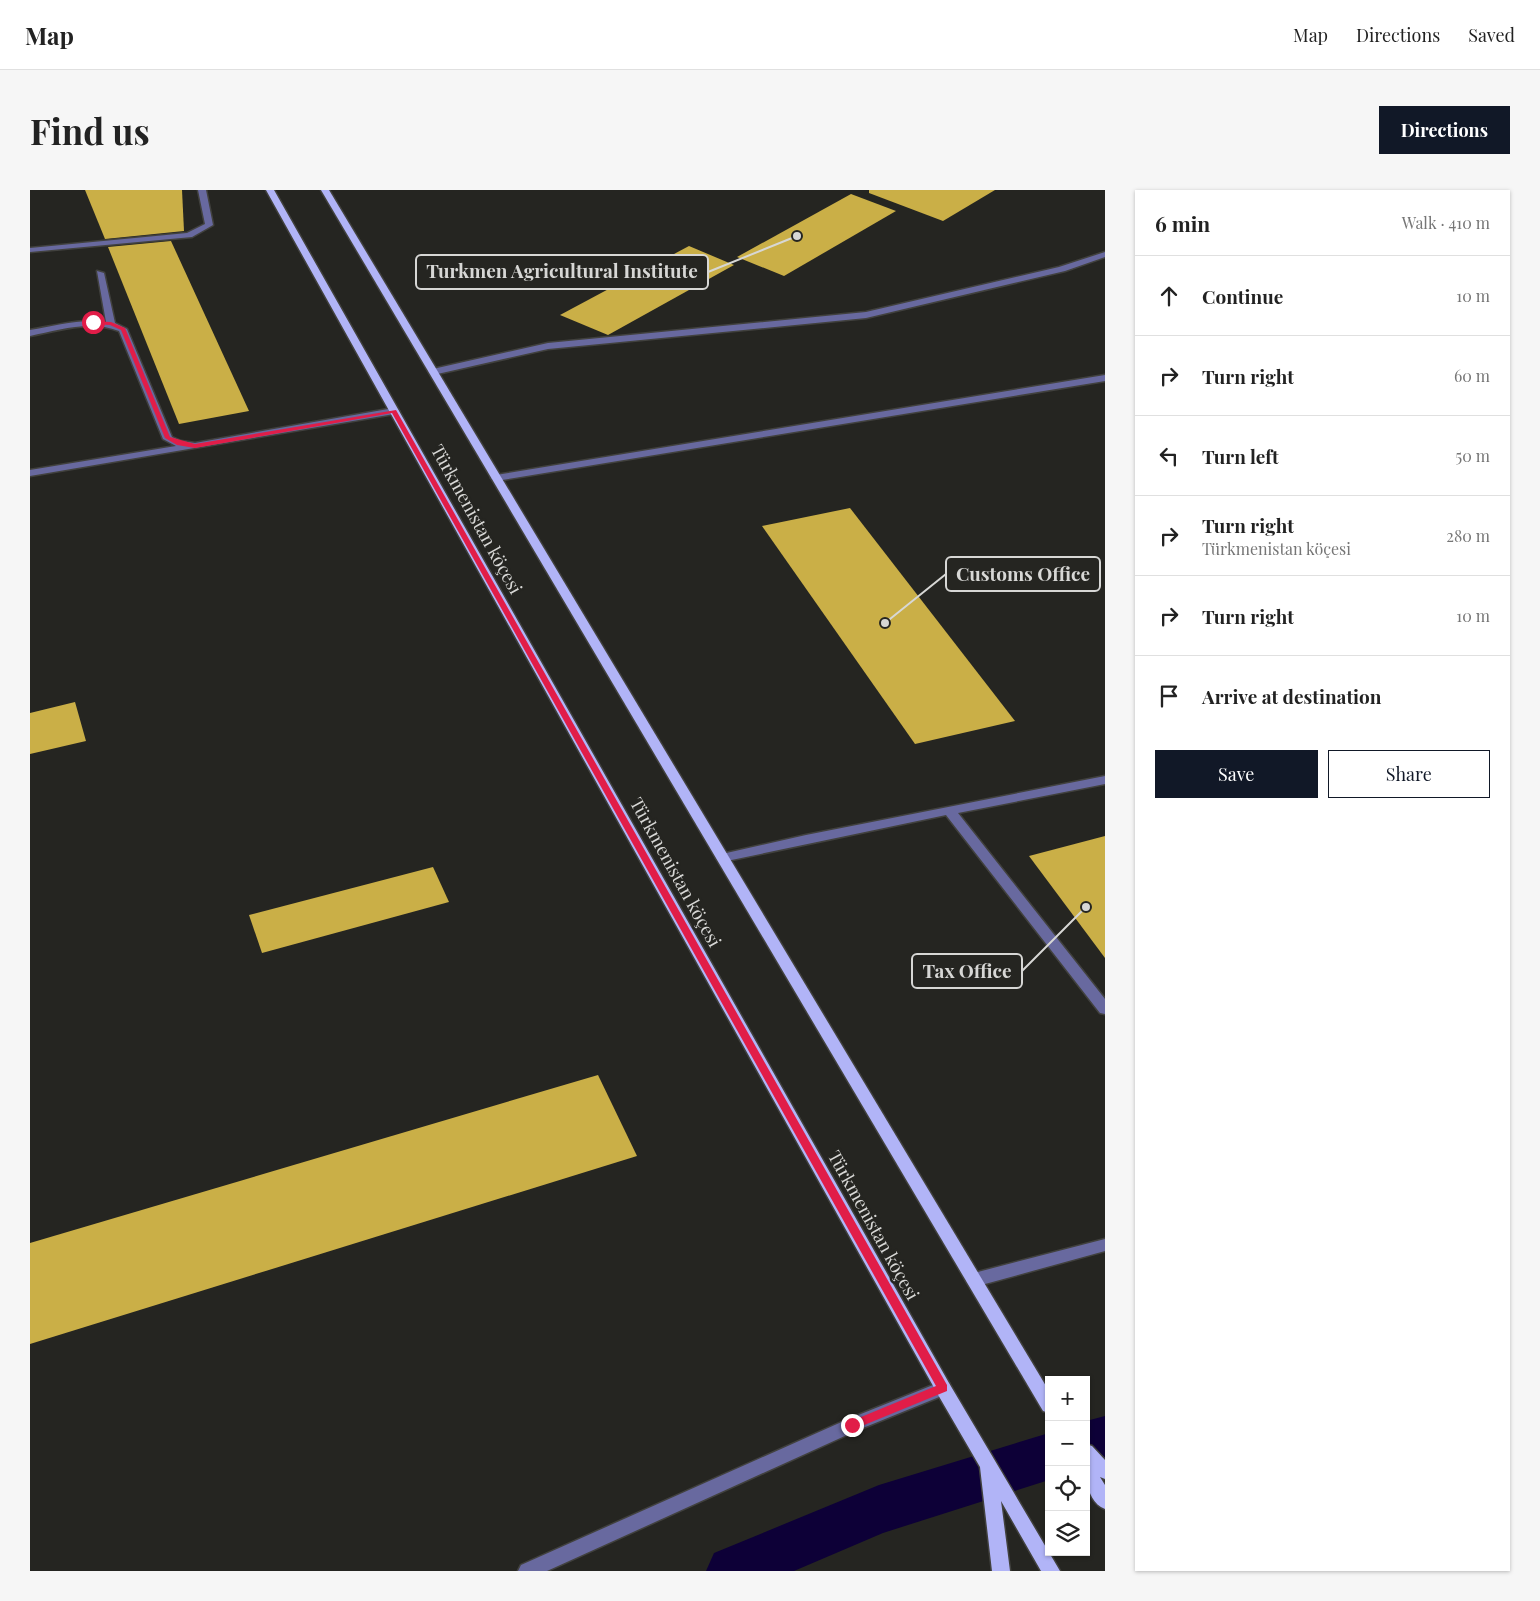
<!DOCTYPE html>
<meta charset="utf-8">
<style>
:root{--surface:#fff;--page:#f6f6f6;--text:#222;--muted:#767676;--line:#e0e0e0;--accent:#111827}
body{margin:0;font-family:"Playfair Display",serif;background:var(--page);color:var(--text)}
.controls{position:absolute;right:15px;bottom:15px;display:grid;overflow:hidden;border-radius:0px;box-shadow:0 1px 4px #0004}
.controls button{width:45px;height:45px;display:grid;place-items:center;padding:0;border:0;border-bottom:1px solid var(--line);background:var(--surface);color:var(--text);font:25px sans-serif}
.stop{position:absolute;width:15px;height:15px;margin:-11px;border:4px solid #e11d48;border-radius:50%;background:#fff}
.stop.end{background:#e11d48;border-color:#fff;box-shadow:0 1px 5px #0008}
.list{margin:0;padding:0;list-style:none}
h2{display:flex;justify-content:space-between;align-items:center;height:65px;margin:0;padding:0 20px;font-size:21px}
h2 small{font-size:16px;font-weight:400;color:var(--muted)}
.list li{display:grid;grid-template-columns:32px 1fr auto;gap:15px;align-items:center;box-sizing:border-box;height:80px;padding:0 20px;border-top:1px solid var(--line)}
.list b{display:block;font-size:19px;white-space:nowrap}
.list p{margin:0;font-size:16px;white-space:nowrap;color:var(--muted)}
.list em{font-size:16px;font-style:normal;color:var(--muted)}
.actions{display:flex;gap:10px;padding:15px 20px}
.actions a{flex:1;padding:11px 0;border:1px solid var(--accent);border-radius:0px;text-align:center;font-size:18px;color:var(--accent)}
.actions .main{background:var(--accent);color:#fff}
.icon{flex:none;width:28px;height:28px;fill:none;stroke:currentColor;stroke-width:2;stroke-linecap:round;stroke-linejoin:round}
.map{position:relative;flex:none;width:1075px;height:1381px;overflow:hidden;border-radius:0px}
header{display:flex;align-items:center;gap:30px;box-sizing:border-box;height:70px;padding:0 25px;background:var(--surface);border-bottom:1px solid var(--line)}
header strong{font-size:24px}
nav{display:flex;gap:28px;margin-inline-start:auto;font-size:18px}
.intro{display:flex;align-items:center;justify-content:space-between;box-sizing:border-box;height:120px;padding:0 30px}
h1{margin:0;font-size:35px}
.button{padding:12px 22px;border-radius:0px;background:var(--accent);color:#fff;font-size:18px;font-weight:700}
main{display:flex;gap:30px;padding:0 30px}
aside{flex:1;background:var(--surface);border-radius:0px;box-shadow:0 1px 4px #0004}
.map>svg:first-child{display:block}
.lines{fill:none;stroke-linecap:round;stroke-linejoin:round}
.canal{fill:#0d0037;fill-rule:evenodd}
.building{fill:#caaf47}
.minor-casing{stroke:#41413e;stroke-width:3}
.major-casing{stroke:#41413e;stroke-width:3}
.minor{fill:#68699f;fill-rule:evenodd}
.major{fill:#b1b4f7;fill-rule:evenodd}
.route{fill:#e11d48}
.labels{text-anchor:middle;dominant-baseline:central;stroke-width:5;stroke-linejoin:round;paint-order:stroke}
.street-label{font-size:18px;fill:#d7d7d5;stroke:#252521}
.leader{fill:none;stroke:#d7d7d5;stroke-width:2}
.callout-dot{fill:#d7d7d5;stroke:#252521;stroke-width:2}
.callout{fill:#252521;stroke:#d7d7d5;stroke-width:2}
.callout-label{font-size:19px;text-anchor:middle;font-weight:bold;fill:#d7d7d5}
</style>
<header>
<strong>Map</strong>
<nav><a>Map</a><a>Directions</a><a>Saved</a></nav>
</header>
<div class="intro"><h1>Find us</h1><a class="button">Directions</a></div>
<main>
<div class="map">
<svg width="1075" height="1381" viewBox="0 0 1075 1381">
<rect width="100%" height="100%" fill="#252521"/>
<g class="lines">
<!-- canal -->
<g class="canal">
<path d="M1075 1226V1272L1056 1277V1231Z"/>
<path d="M1019 1243V1290L853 1343 764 1381H676L684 1363 849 1295Z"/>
</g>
</g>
<!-- building -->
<g class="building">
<path d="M55 0H152L154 41 75 49Z"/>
<path d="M839 0H965L913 31 839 3Z"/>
<path d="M821 4 866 21 754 86 707 67Z"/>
<path d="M141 51 219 221 149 234 78 57Z"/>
<path d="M659 56 704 75 578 145 530 125Z"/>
<path d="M820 318 985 531 885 554 732 336Z"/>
<path d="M45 512 56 551 0 564V523Z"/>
<path d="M1075 646V768L999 666Z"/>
<path d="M403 677 419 712 232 763 219 725Z"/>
<path d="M568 885 607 966 0 1154V1053Z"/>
</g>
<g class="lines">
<!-- minor casing -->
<g class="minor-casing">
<g id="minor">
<path d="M168 0H176L183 35 162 47 0 62V58L157 43 175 34Z"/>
<path d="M1075 62V67L1035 81 836 128 518 159 403 185 399 182 403 179 518 153 836 122 1029 77Z"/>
<path d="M67 81 74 83 85 133 97 139 142 247 151 251 165 253 364 218 369 221 364 224 0 286V280L146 256 133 249 89 141C60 130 29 140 0 146V140C25 136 51 128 76 132Z"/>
<path d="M1075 185V191L466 291 461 288 466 285Z"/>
<path d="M1075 586V594L928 623 1075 809V824L1070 823 916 625 692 672 686 668 692 664 776 645Z"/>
<path d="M1075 1049V1061L944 1097 939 1095 936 1090 939 1085 944 1083Z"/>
<path d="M913 1191 919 1193 921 1198 919 1203 828 1240 517 1381H488L491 1375 816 1230Z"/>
</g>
</g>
<!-- major casing -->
<g class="major-casing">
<g id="major">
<path d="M236 0H244L919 1193 1030 1381H1011L971 1311 980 1381H962L950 1277 907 1203Z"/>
<path d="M291 0H299L1019 1201V1223L1013 1221Z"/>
<path d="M1056 1254 1062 1256 1075 1270V1289L1070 1287 1075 1295V1319C1052 1310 1056 1274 1056 1254Z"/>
</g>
</g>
<!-- minor -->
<use href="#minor" class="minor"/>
<!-- major -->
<use href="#major" class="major"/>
</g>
<!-- route -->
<path class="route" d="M61 131 81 132 95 138 140 247 165 254 366 220 917 1195V1201L822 1240 819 1239V1232L906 1196 362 223 165 258 147 255 135 248 91 140 80 135 61 134Z"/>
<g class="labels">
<!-- street labels -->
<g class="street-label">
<text transform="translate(447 329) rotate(61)">Türkmenistan köçesi</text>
<text transform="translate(646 682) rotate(61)">Türkmenistan köçesi</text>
<text transform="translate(844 1035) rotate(61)">Türkmenistan köçesi</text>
</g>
</g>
<!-- callouts -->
<path class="leader" d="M767 46L678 82M855 433L916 384M1056 717L992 781"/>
<g class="callout-dot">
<circle cx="767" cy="46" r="5"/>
<circle cx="855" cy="433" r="5"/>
<circle cx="1056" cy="717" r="5"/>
</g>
<g class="callout">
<rect x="386" y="65" width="292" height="34" rx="5"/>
<rect x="916" y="367" width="154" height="34" rx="5"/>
<rect x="882" y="764" width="110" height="34" rx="5"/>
</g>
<g class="callout-label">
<text x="532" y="88">Turkmen Agricultural Institute</text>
<text x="993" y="391">Customs Office</text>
<text x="937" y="788">Tax Office</text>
</g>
</svg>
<div class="controls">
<button>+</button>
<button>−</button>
<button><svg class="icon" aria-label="locate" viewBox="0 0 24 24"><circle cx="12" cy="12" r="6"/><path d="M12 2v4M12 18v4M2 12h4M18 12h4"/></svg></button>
<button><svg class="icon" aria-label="layers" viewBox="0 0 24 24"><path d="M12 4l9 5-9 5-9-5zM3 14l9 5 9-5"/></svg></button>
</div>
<div class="stop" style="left:63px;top:132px"></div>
<div class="stop end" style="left:822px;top:1235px"></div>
</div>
<aside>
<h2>6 min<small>Walk · 410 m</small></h2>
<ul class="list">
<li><svg class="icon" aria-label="ahead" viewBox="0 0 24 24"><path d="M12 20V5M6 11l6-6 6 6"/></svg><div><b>Continue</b></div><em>10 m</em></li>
<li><svg class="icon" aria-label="right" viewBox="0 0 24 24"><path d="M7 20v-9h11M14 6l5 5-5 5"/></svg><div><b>Turn right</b></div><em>60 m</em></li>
<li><svg class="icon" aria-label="left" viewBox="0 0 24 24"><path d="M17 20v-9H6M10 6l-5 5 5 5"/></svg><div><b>Turn left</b></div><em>50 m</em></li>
<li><svg class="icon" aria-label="right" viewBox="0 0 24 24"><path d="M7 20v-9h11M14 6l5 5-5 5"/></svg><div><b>Turn right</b><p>Türkmenistan köçesi</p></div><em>280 m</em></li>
<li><svg class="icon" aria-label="right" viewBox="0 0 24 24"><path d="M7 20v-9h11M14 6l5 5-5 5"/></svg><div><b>Turn right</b></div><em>10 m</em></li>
<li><svg class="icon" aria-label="arrive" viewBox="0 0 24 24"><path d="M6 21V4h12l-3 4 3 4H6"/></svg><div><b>Arrive at destination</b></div></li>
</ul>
<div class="actions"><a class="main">Save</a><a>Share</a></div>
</aside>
</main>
